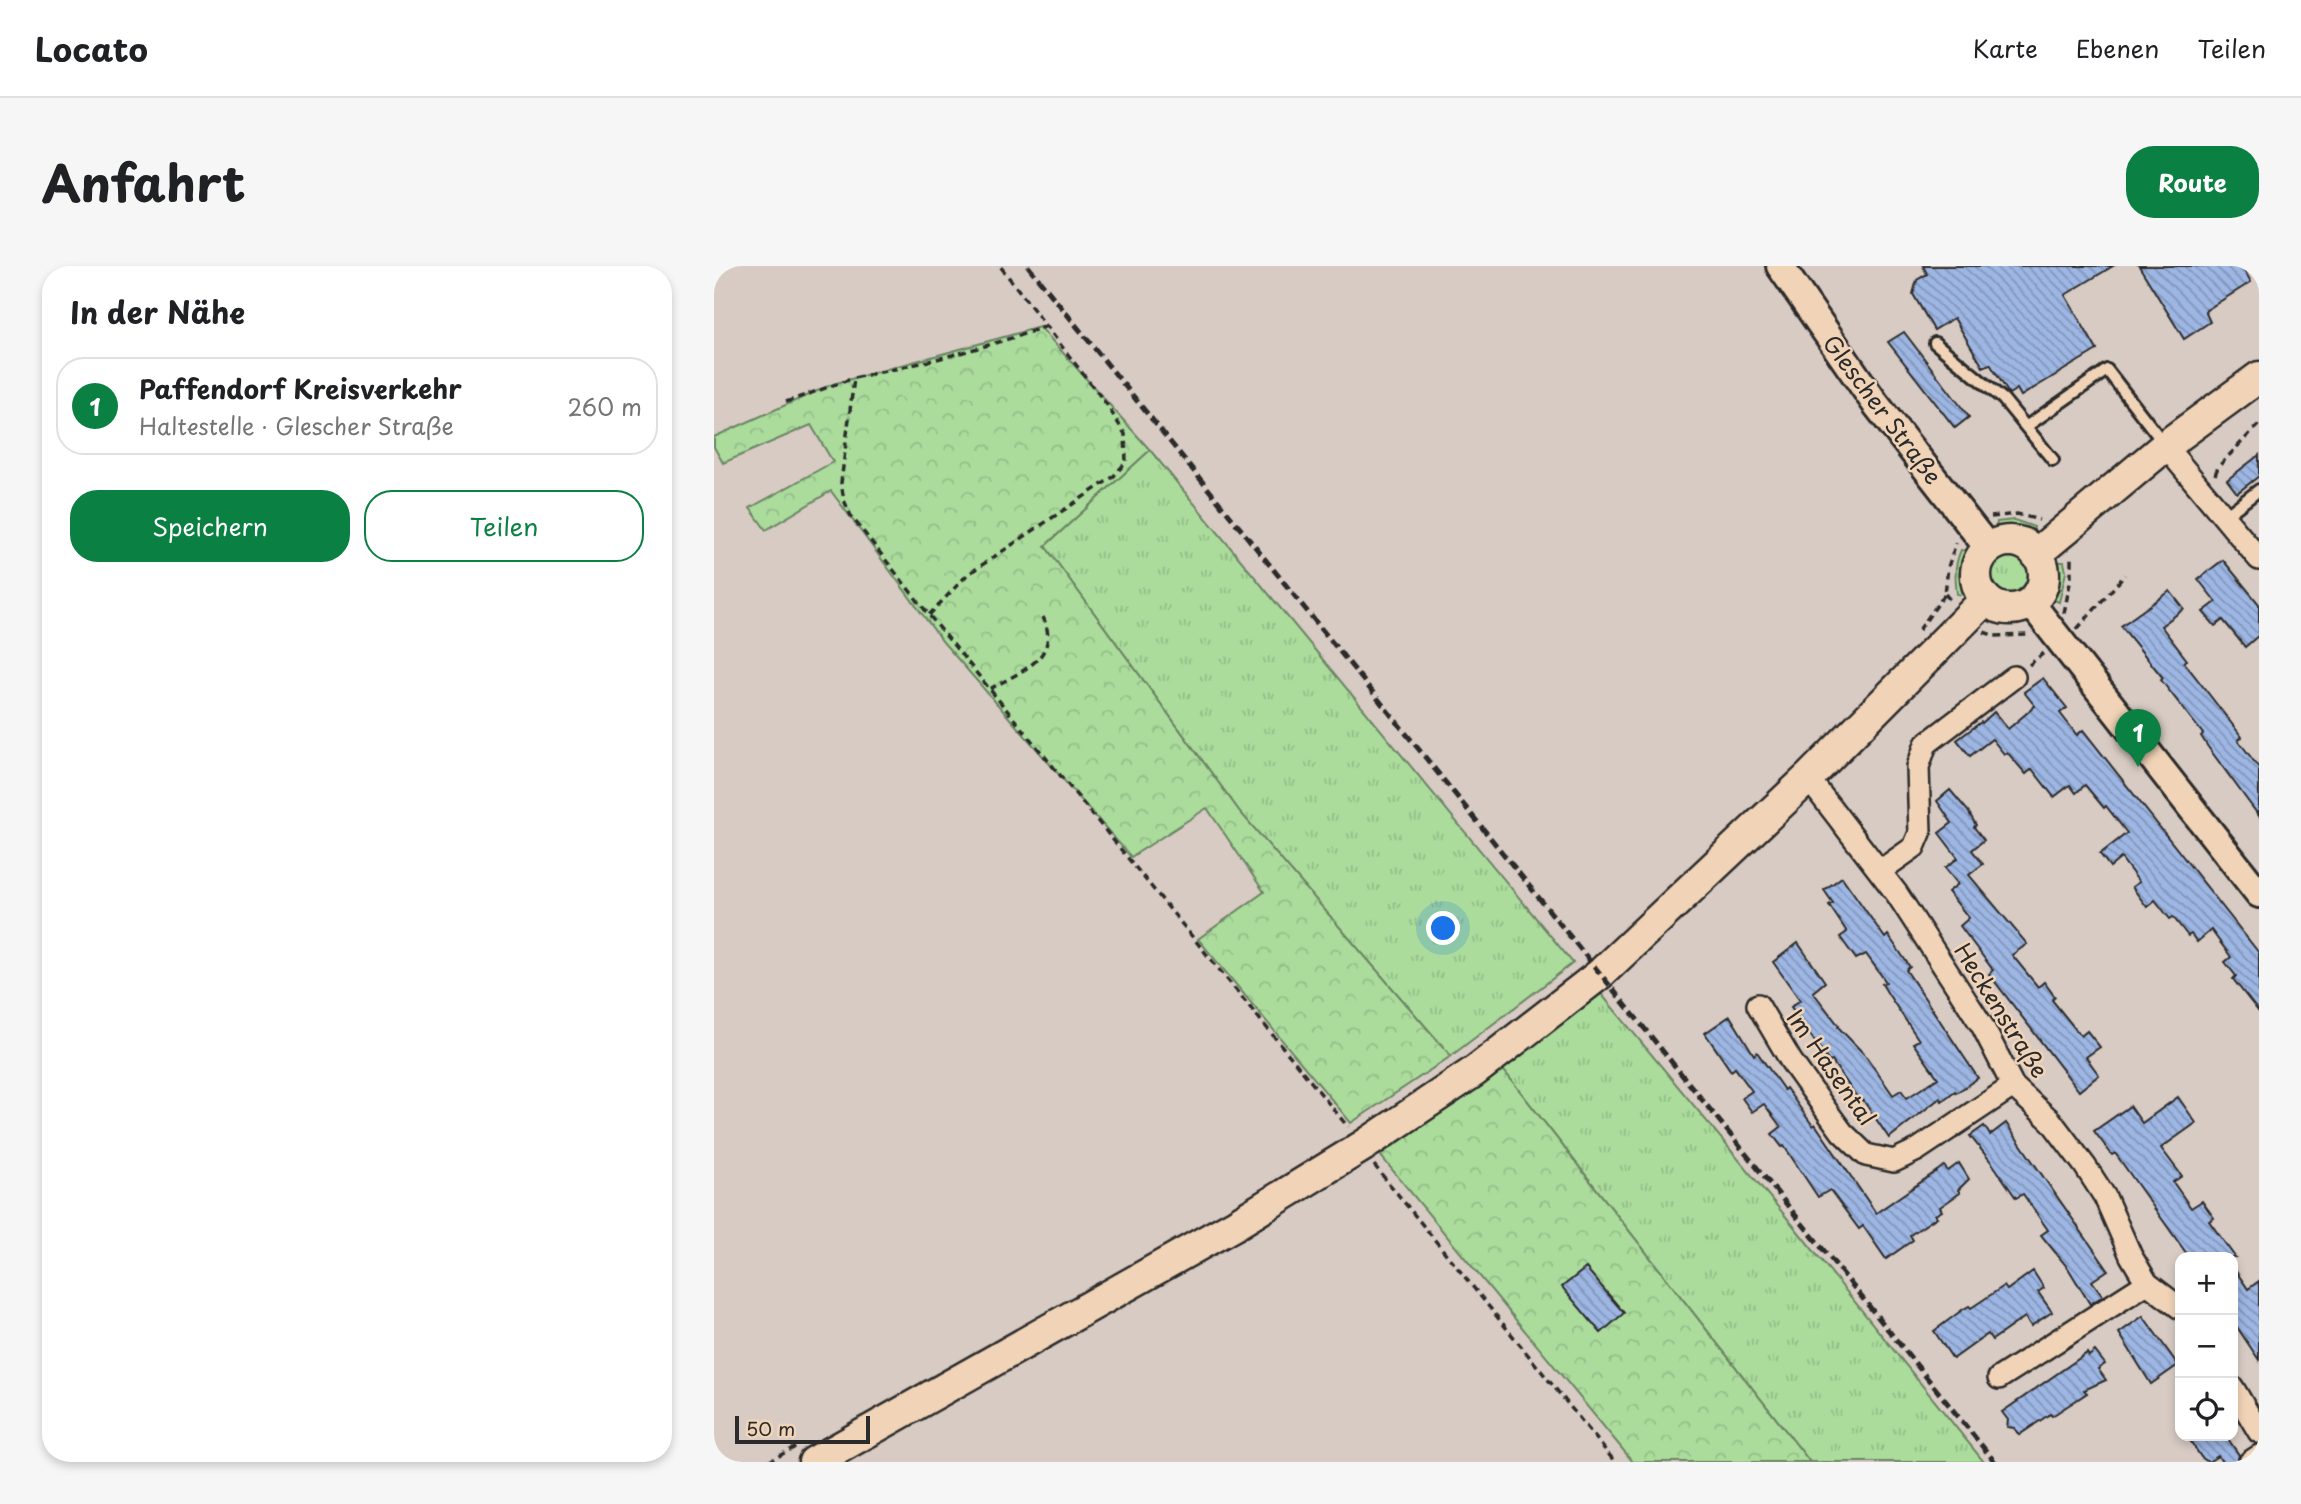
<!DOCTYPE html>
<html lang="de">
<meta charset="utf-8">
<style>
:root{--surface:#fff;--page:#f6f6f6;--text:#202124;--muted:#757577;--line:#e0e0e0;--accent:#0b8043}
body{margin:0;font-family:"Playpen Sans",sans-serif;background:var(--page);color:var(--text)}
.controls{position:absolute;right:21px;bottom:21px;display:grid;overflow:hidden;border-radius:14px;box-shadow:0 4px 10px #0003}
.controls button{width:63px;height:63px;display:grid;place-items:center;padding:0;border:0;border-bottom:2px solid var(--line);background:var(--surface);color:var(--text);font:35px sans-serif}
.scale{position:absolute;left:21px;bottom:18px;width:135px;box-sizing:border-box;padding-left:7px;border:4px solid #2b2b2b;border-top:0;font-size:19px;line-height:24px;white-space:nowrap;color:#2b2b2b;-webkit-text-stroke:5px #f1d4b7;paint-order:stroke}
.you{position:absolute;left:730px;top:663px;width:24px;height:24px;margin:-18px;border:5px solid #fff;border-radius:50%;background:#1a73e8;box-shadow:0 0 0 10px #1a73e833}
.badge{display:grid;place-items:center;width:46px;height:46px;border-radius:50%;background:var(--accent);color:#fff;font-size:23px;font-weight:700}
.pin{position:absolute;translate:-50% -58px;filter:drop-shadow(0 2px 4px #0008)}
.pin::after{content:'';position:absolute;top:37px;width:24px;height:21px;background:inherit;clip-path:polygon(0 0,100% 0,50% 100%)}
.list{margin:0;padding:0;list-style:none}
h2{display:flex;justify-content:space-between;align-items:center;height:91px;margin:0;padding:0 28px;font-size:30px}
h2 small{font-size:23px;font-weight:400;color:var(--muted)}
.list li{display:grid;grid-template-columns:46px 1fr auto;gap:21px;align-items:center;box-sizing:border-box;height:98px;margin:0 14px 14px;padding:0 14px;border:2px solid var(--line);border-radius:28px}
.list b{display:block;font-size:26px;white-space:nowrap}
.list p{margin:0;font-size:23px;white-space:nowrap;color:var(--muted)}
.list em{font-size:23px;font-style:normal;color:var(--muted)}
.actions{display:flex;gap:14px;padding:21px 28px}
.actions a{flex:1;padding:16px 0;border:2px solid var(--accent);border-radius:28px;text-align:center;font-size:24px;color:var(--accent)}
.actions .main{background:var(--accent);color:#fff}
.icon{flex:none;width:38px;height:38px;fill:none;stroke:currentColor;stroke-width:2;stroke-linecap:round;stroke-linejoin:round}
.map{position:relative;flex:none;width:1545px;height:1196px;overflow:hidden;border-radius:28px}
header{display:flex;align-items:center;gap:42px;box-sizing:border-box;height:98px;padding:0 35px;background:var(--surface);border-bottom:2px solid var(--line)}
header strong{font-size:33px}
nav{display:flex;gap:38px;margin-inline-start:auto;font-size:24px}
.intro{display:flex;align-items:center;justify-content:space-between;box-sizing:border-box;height:168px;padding:0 42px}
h1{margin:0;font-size:49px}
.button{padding:18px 32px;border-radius:28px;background:var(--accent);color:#fff;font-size:24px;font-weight:700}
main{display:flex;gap:42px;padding:0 42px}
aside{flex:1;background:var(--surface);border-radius:28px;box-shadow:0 4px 10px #0003}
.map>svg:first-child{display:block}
.grass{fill:url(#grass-tufts);stroke:#6b8464;stroke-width:2}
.forest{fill:url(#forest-crowns);stroke:#6b8464;stroke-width:2}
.building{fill:url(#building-back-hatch);stroke:#2b2b2b;stroke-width:2}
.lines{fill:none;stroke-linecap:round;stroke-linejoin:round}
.service-casing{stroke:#2b2b2b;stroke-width:16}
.minor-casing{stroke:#2b2b2b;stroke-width:26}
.tertiary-casing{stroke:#2b2b2b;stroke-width:32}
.secondary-casing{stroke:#2b2b2b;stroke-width:35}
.path{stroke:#2b2b2b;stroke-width:3.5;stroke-dasharray:7 5;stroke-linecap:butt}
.service{stroke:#f1d4b7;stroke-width:10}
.minor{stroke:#f1d4b7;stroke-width:21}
.tertiary{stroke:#f1d4b7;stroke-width:26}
.secondary{stroke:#f1d4b7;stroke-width:30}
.rail{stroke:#2b2b2b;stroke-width:5;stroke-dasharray:10 5;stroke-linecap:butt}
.labels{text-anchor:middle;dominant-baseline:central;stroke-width:5;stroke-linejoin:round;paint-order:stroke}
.street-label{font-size:23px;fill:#2b2b2b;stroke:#f1d4b7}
</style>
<header>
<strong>Locato</strong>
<nav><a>Karte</a><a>Ebenen</a><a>Teilen</a></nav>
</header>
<div class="intro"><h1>Anfahrt</h1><a class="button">Route</a></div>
<main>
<aside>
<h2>In der Nähe<small></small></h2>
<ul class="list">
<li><span class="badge">1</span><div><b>Paffendorf Kreisverkehr</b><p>Haltestelle · Glescher Straße</p></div><em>260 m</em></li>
</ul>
<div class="actions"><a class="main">Speichern</a><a>Teilen</a></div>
</aside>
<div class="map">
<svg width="1545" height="1196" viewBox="0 0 1545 1196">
<defs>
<pattern id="grass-tufts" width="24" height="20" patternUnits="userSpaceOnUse" patternTransform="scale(1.75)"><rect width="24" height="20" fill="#abdc9c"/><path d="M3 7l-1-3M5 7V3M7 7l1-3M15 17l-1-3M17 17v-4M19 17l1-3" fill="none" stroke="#93bd87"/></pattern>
<pattern id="forest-crowns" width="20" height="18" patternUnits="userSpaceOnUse" patternTransform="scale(1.75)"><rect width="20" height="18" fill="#abdc9c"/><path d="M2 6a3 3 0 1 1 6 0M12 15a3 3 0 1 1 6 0" fill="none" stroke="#93bd87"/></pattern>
<pattern id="building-back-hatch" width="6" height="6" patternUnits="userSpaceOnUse" patternTransform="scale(1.75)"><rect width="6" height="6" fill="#9db6e3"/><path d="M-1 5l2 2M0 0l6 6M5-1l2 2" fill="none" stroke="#8094b8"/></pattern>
</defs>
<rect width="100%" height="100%" fill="#d8cbc4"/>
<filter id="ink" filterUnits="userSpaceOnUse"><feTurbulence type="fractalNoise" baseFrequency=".0143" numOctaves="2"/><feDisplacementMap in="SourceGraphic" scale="14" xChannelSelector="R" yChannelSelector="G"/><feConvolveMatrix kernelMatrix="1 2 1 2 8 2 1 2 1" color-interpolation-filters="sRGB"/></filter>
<g filter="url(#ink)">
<!-- grass -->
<g class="grass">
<path d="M436 184 859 697 737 790 526 546 331 280Z"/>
<path d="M1300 254 1320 261 1319 266 1310 268 1282 262 1283 256Z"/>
<path d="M1247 284 1253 285C1254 293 1252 321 1249 329L1243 328C1241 311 1240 300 1247 284Z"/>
<circle cx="1296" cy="310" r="23"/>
<path d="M1344 296H1350L1352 306 1345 336 1338 333 1340 306Z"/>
<path d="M884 724 1078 958 1270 1196H1096L787 801Z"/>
</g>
<!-- forest -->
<g class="forest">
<path d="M326 61 436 184 331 280 526 546 737 790 637 857 484 673 550 626 493 542 417 591 229 376 117 225 52 264 36 242 119 196 97 159 9 197 0 181V171L119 118Z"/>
<path d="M787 801 1096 1196H919L666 889Z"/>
</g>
<!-- building -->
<g class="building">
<path d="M1209 0H1399L1351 29 1383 84 1307 130 1303 123 1295 128 1276 98 1269 101 1240 52 1220 64 1199 28 1203 14 1213 8Z"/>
<path d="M1425 0H1528L1537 16 1491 45 1496 56 1470 73Z"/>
<path d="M1190 66 1255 151 1241 162 1174 76Z"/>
<path d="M1545 189V210L1523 227 1513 214Z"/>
<path d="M1509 294 1545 338V369L1531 381 1509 354 1501 360 1489 346 1502 336 1484 313Z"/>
<path d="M1456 325 1470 343 1447 360 1473 394 1470 396 1528 471 1524 474 1545 502V550L1494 481 1487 470 1489 468 1447 414 1449 412 1407 360Z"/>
<path d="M1329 412 1353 442 1346 447 1363 469 1369 464 1545 687V746L1519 713 1522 710 1511 696 1517 691 1497 664 1483 676 1477 668 1474 670 1459 651 1456 653 1441 634 1433 641 1418 621 1425 616 1407 592 1396 601 1386 588 1413 567 1392 540 1390 542 1371 519 1362 527 1356 519 1340 531 1318 503 1312 508 1293 486 1290 488 1278 473 1256 490 1243 474 1267 456 1268 457 1280 446 1294 463 1321 440 1310 426Z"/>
<path d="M1236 524 1254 545 1262 559 1260 561 1270 574 1258 584 1269 598 1255 609 1313 678 1298 689 1324 721 1330 716 1341 731 1338 734 1367 770 1373 765 1386 781 1372 791 1385 809 1365 825 1275 708 1279 704 1246 660 1255 652 1234 626 1244 618 1231 602 1244 592 1225 567 1238 557 1223 535Z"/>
<path d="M1128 611 1171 672 1174 669 1196 701 1192 704 1264 812 1242 827 1241 825 1228 835 1226 832 1175 872 1149 834 1146 836 1118 795 1115 796 1077 741 1086 734 1059 696 1084 677 1111 716 1099 726 1125 760 1124 761 1151 789 1179 829 1187 824 1193 832 1224 812 1199 777 1205 774 1174 728 1168 718 1172 716 1152 688 1142 693 1126 671 1133 666 1115 639 1119 637 1110 624Z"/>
<path d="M1016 750 1040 789 1043 786 1070 824 1072 822 1099 860 1101 858 1162 947 1230 900 1234 905 1245 897 1255 913 1244 924 1246 927 1226 941 1228 945 1221 949 1223 951 1196 969 1199 974 1172 993 1149 960 1145 963 1116 924 1104 931 1070 880 1068 881 1058 868 1067 861 1050 838 1038 846 1028 832 1038 825 1021 802 1017 805 991 767Z"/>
<path d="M1464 831 1482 857 1447 882 1468 910 1459 916 1477 942 1488 935 1500 952 1495 955 1521 991H1475L1401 887 1398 889 1380 865 1416 840 1428 857Z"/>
<path d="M1292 857 1394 1004 1378 1015 1389 1030 1376 1038 1354 1002 1327 969 1334 964 1309 928 1302 932 1278 897 1256 870 1270 860 1276 869Z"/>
<path d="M1519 1001 1534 1023 1545 1015V1094L1519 1055Z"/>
<path d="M872 1002 910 1047 887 1067 848 1021Z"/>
<path d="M1319 1005 1330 1022 1324 1026 1338 1046 1317 1060 1311 1051 1278 1074 1274 1068 1239 1093 1220 1065 1248 1044 1255 1040 1257 1042 1290 1020 1293 1024Z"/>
<path d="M1429 1050 1464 1099 1437 1118 1405 1067Z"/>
<path d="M1381 1085 1391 1098 1384 1103 1392 1114 1370 1124 1373 1127 1358 1137 1338 1150 1336 1148 1305 1169 1300 1162 1293 1161 1294 1154 1288 1146 1373 1087 1375 1090Z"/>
<path d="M1473 1170H1512L1525 1189 1523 1196H1508L1504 1190 1494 1196 1487 1191Z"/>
</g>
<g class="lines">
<!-- service casing -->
<g class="service-casing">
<g id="service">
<path d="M1221 77 1289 133 1339 194"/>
<path d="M1313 160 1393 104 1451 179"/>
<path d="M1510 251 1545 224"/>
</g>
</g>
<!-- minor casing -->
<g class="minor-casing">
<g id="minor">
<path d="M1451 180 1545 293"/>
<path d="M1094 512 1183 628 1269 761 1299 820 1337 855 1371 900 1391 931 1417 990 1433 1017 1466 1042"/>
<path d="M1166 605 1200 581 1206 567 1204 501 1212 478 1300 411"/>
<path d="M1044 739 1077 795 1112 844 1128 866 1152 889 1180 895 1203 884 1299 820"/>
<path d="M1285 1112 1433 1017"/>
<path d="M1519 1122 1545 1166"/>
<path d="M1536 1196 1545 1190"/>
</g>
</g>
<!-- tertiary casing -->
<g class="tertiary-casing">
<g id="tertiary">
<path d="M1066 0 1161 137 1275 283"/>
<path d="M1316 336 1545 628"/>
</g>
</g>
<!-- secondary casing -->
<g class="secondary-casing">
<g id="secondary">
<circle cx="1296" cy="309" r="34"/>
<path d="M1322 288 1451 180 1545 111"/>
<path d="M100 1196 522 958 649 880 761 805 886 708 1094 512 1272 333"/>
</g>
</g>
<!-- path -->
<g class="path">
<path d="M333 60C269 83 205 98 140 112L127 217 130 234 137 250 215 349 634 861"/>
<path d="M72 136 140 112"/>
<path d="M1501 209 1504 201 1545 158"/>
<path d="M1277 251 1303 248 1325 254"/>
<path d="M1231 328 1237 335"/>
<path d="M1350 347 1357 312V288"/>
<path d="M215 349 253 309 399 211 412 196 411 168 393 139 286 0"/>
<path d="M1363 363 1411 309"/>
<path d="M1205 364 1231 328 1234 301 1242 277"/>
<path d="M1270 366 1281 370 1314 369"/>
<path d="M1315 399 1331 386"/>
<path d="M276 423C305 406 348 392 329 351"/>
<path d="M660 899 901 1196"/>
<path d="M54 1196 83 1180"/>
</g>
<!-- service -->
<use href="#service" class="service"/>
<!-- minor -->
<use href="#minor" class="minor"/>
<!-- tertiary -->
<use href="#tertiary" class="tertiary"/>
<!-- secondary -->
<use href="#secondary" class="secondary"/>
<!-- rail -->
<path class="rail" d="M314 0 1281 1196"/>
</g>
</g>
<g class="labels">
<!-- street labels -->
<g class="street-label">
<text transform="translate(1169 143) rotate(53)">Glescher Straße</text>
<text transform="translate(1288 744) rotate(58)">Heckenstraße</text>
<text transform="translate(1118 801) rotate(55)">Im Hasental</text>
</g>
</g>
</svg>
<div class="controls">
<button>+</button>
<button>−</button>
<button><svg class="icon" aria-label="locate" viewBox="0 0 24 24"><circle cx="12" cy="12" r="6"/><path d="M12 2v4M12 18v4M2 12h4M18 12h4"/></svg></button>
</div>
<div class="scale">50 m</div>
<div class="you"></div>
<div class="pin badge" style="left:1424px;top:501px">1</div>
</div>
</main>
